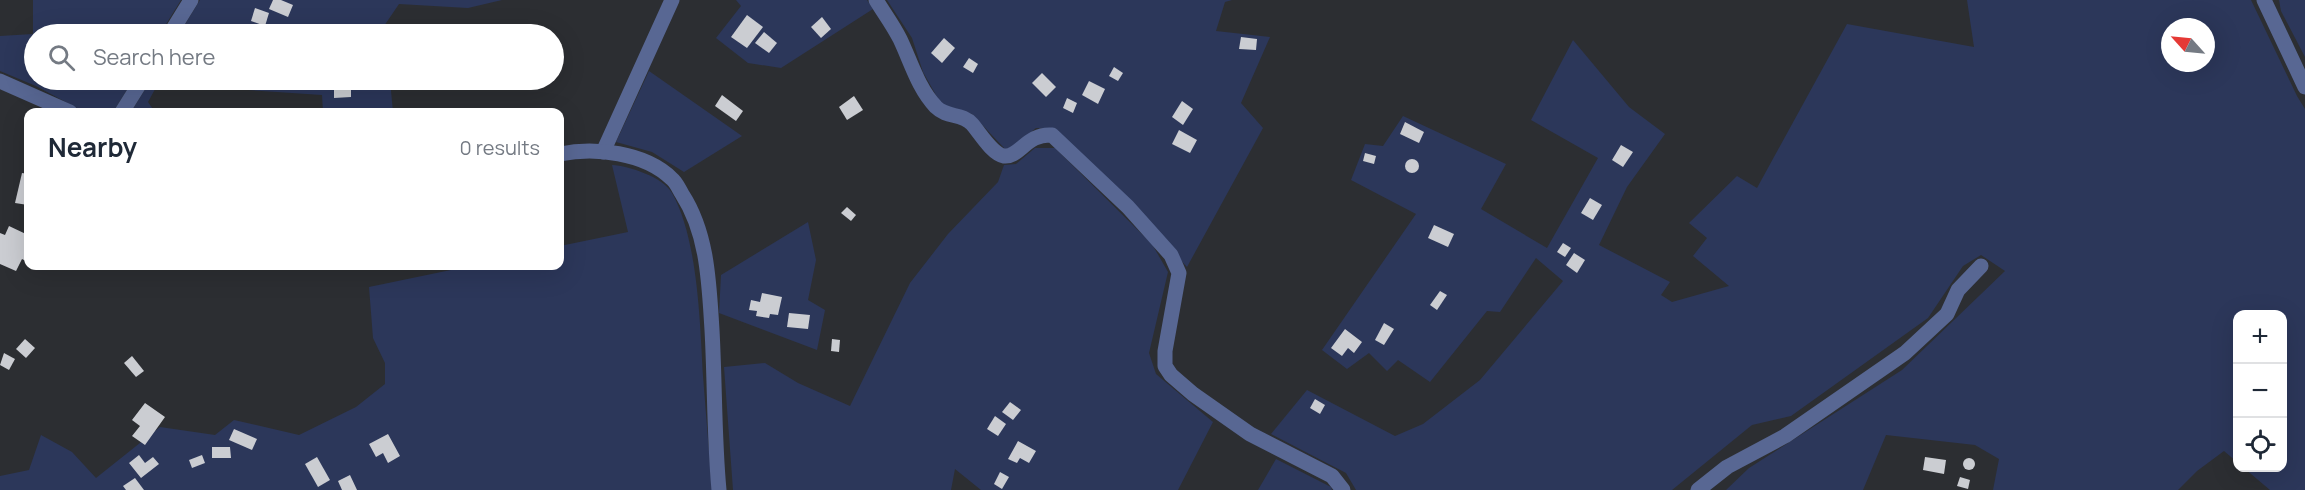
<!DOCTYPE html>
<meta charset="utf-8">
<style>
:root{--surface:#fff;--page:#f6f6f7;--text:#1f2937;--muted:#747a83;--line:#e0e1e3}
body{margin:0;font-family:Manrope,sans-serif;background:var(--page);color:var(--text)}
.controls{position:absolute;right:18px;bottom:18px;display:grid;overflow:hidden;border-radius:12px;box-shadow:0 6px 24px #0002}
.controls button{width:54px;height:54px;display:grid;place-items:center;padding:0;border:0;border-bottom:2px solid var(--line);background:var(--surface);color:var(--text);font:30px sans-serif}
.compass{position:absolute;left:2161px;top:18px;width:54px;height:54px;border-radius:50%;background:var(--surface);box-shadow:0 6px 24px #0002;rotate:297deg}
.list{margin:0;padding:0;list-style:none}
h2{display:flex;justify-content:space-between;align-items:center;height:78px;margin:0;padding:0 24px;font-size:26px}
h2 small{font-size:20px;font-weight:400;color:var(--muted)}
.icon{flex:none;width:33px;height:33px;fill:none;stroke:currentColor;stroke-width:2;stroke-linecap:round;stroke-linejoin:round}
.map{position:relative;flex:none;width:2305px;height:490px;overflow:hidden}
.search{position:absolute;background:var(--surface);box-shadow:0 6px 24px #0002;left:24px;top:24px;width:540px;height:66px;display:flex;align-items:center;gap:15px;box-sizing:border-box;padding:0 21px;border-radius:33px;color:var(--muted);font-size:22px}
.panel{position:absolute;background:var(--surface);box-shadow:0 6px 24px #0002;left:24px;top:108px;width:540px;height:162px;border-radius:12px}
.map>svg:first-child{display:block}
.green{fill:#2c375a;fill-rule:evenodd}
.building{fill:#cbcdd2}
.lines{fill:none;stroke-linecap:round;stroke-linejoin:round}
.minor{stroke:#586793;stroke-width:15}
</style>
<div class="map">
<svg width="2305" height="490" viewBox="0 0 2305 490">
<rect width="100%" height="100%" fill="#2c2e32"/>
<!-- green -->
<g class="green">
<path d="M33 0H181L160 34H34V80H133L113 112H84L36 86 0 71V36L33 34Z"/>
<path d="M200 0H502L468 8 399 4 384 26V34H207L186 30 184 34H179Z"/>
<path d="M736 0H867L873 9 781 68 748 63 716 38 741 6Z"/>
<path d="M887 0H1232L1225 2 1216 31 1270 37 1241 103 1263 128 1187 267 1055 128H1036L1013 147 1005 149 972 114 941 104 923 72 912 38Z"/>
<path d="M1967 0H2251L2297 96 2305 109V490H2270L2244 468H2282V314H2238L2237 462 2224 451 2197 471 2178 490H1993L1999 459 1975 445 1886 435 1863 490H1726L1749 468 1902 370 2005 271 1981 255 1963 266 1928 318 1791 416 1752 425 1672 490H1356L1346 473 1271 434 1307 390 1395 436 1423 424 1480 380 1563 281 1536 258 1500 312 1487 311 1430 382 1398 360 1387 371 1369 353 1347 369 1322 350 1416 214 1351 180 1365 144 1383 146 1403 116 1506 164 1481 209 1547 248 1598 158 1531 120 1573 40 1629 107 1665 134 1627 187 1599 245 1670 282 1661 295 1672 302 1729 286 1693 256 1707 238 1689 223 1737 176 1757 188 1847 24 1974 47ZM2170 27H2206V63H2170Z"/>
<path d="M2279 0H2305V57L2281 11Z"/>
<path d="M649 71 742 136 684 172 652 152 616 142Z"/>
<path d="M151 80H160L148 102 155 112H131Z"/>
<path d="M220 80H390L393 112H323L322 95 218 88Z"/>
<path d="M1035 148H1055L1152 244 1168 272 1149 353 1156 374 1213 422 1178 490H981L955 469 951 490H733L724 367 765 363 798 383 850 406 910 283 948 234 998 182 1004 165 1016 164Z"/>
<path d="M612 165C629 166 663 177 672 193 698 239 700 323 703 376 706 414 709 452 712 490H0V476L29 470 41 435 72 452 96 478 160 427 215 435 234 420 299 435 356 407 385 384V363L373 338 369 287 470 266H560V246L628 232Z"/>
<path d="M808 222 816 260 808 300 825 310 817 350 719 313 721 275Z"/>
<path d="M1276 459 1331 487 1332 490H1258Z"/>
</g>
<!-- building -->
<g class="building">
<path d="M273 0H281L293 5 288 17 269 9Z"/>
<path d="M255 8 269 13 265 26 251 21Z"/>
<path d="M747 15 763 27 747 48 731 37Z"/>
<path d="M822 17 831 29 821 38 811 27Z"/>
<path d="M764 32 777 43 769 53 755 43Z"/>
<path d="M1241 37 1257 39 1256 50 1239 49Z"/>
<path d="M944 38 955 48 942 63 931 53Z"/>
<path d="M969 58 978 64 973 73 963 67Z"/>
<path d="M1114 67 1123 73 1118 81 1109 76Z"/>
<path d="M1042 73 1056 87 1046 97 1032 83Z"/>
<path d="M1089 81 1105 89 1098 104 1082 95Z"/>
<path d="M351 87V97L334 98V88Z"/>
<path d="M722 95 743 111 736 121 715 106Z"/>
<path d="M854 96 863 110 847 120 839 107Z"/>
<path d="M1067 98 1077 103 1073 113 1063 108Z"/>
<path d="M1182 101 1193 109 1183 125 1172 117Z"/>
<path d="M1405 122 1424 132 1419 143 1400 134Z"/>
<path d="M1179 130 1197 140 1190 153 1172 144Z"/>
<path d="M1621 145 1633 152 1623 167 1612 160Z"/>
<path d="M1365 153 1376 156 1374 164 1363 161Z"/>
<circle cx="1412" cy="166" r="7"/>
<path d="M22 173 28 174V205L15 203Z"/>
<path d="M1590 198 1602 205 1593 220 1581 213Z"/>
<path d="M847 207 856 215 851 221 841 213Z"/>
<path d="M1434 225 1454 234 1448 247 1428 238Z"/>
<path d="M9 226 28 235V262L22 259 16 271 0 264V233L5 235Z"/>
<path d="M1563 243 1571 248 1565 257 1557 252Z"/>
<path d="M1574 253 1585 260 1577 273 1566 265Z"/>
<path d="M1440 291 1447 295 1437 310 1430 305Z"/>
<path d="M762 293 782 297 778 315 770 314 769 318 756 316 757 311 749 310 751 300 760 302Z"/>
<path d="M789 313 810 315 808 329 787 327Z"/>
<path d="M1384 323 1394 329 1384 345 1375 340Z"/>
<path d="M1345 329 1362 342 1354 353 1348 348 1342 356 1331 348Z"/>
<path d="M25 339 35 348 26 358 16 349Z"/>
<path d="M832 339 840 340 839 352 831 351Z"/>
<path d="M4 353 15 359 9 370 0 365Z"/>
<path d="M132 356 144 371 136 377 124 363Z"/>
<path d="M1315 399 1325 405 1320 414 1310 408Z"/>
<path d="M1010 402 1021 410 1013 420 1002 412Z"/>
<path d="M145 403 165 417 145 445 132 436 140 426 132 420Z"/>
<path d="M995 416 1006 424 998 436 987 429Z"/>
<path d="M234 429 257 439 252 450 229 440Z"/>
<path d="M388 434 400 456 388 463 383 453 376 457 369 444Z"/>
<path d="M1018 441 1036 451 1029 463 1020 458 1017 463 1008 459Z"/>
<path d="M212 447H230L231 458H212Z"/>
<path d="M139 455 145 463 153 457 159 464 141 478 129 463Z"/>
<path d="M202 455 205 463 192 468 189 460Z"/>
<path d="M317 457 330 480 318 487 305 464Z"/>
<path d="M1925 457 1946 460 1944 474 1923 470Z"/>
<circle cx="1969" cy="464" r="6"/>
<path d="M1000 472 1009 477 1002 489 994 484Z"/>
<path d="M350 475 357 490H342L338 481Z"/>
<path d="M1960 477 1970 480 1968 489 1957 486Z"/>
<path d="M135 478 144 490H126L123 486Z"/>
</g>
<g class="lines">
<!-- minor -->
<g class="minor">
<path d="M876 0C884 13 893 25 900 39 911 62 918 88 936 107 947 118 962 113 972 124 980 133 992 154 1004 156 1019 158 1027 133 1052 135L1128 207 1171 255 1179 273 1165 351V366L1171 375 1193 394 1250 434 1332 476 1343 490"/>
<path d="M2264 0 2305 87"/>
<path d="M170 34 191 0"/>
<path d="M0 81 70 112"/>
<path d="M122 112 142 80"/>
<path d="M603 152 672 0"/>
<path d="M560 154C594 147 645 152 672 179 676 182 679 189 682 194 708 234 709 284 712 330 715 384 714 437 719 490"/>
<path d="M1698 490 1727 467 1785 436 1905 353 1947 314 1958 290 1981 266"/>
</g>
</g>
</svg>
<div class="controls">
<button>+</button>
<button>−</button>
<button><svg class="icon" aria-label="locate" viewBox="0 0 24 24"><circle cx="12" cy="12" r="6"/><path d="M12 2v4M12 18v4M2 12h4M18 12h4"/></svg></button>
</div>
<svg class="compass" viewBox="-18 -18 36 36"><path d="M0-13l5 13h-10z" fill="#e53935"/><path d="M0 13l5-13h-10z" fill="#747a83"/></svg>
<div class="search"><svg class="icon" aria-label="search" viewBox="0 0 24 24"><circle cx="10" cy="10" r="6"/><path d="M15 15l6 6"/></svg>Search here</div>
<section class="panel">
<h2>Nearby<small>0 results</small></h2>
<ul class="list">
</ul>
</section>
</div>
